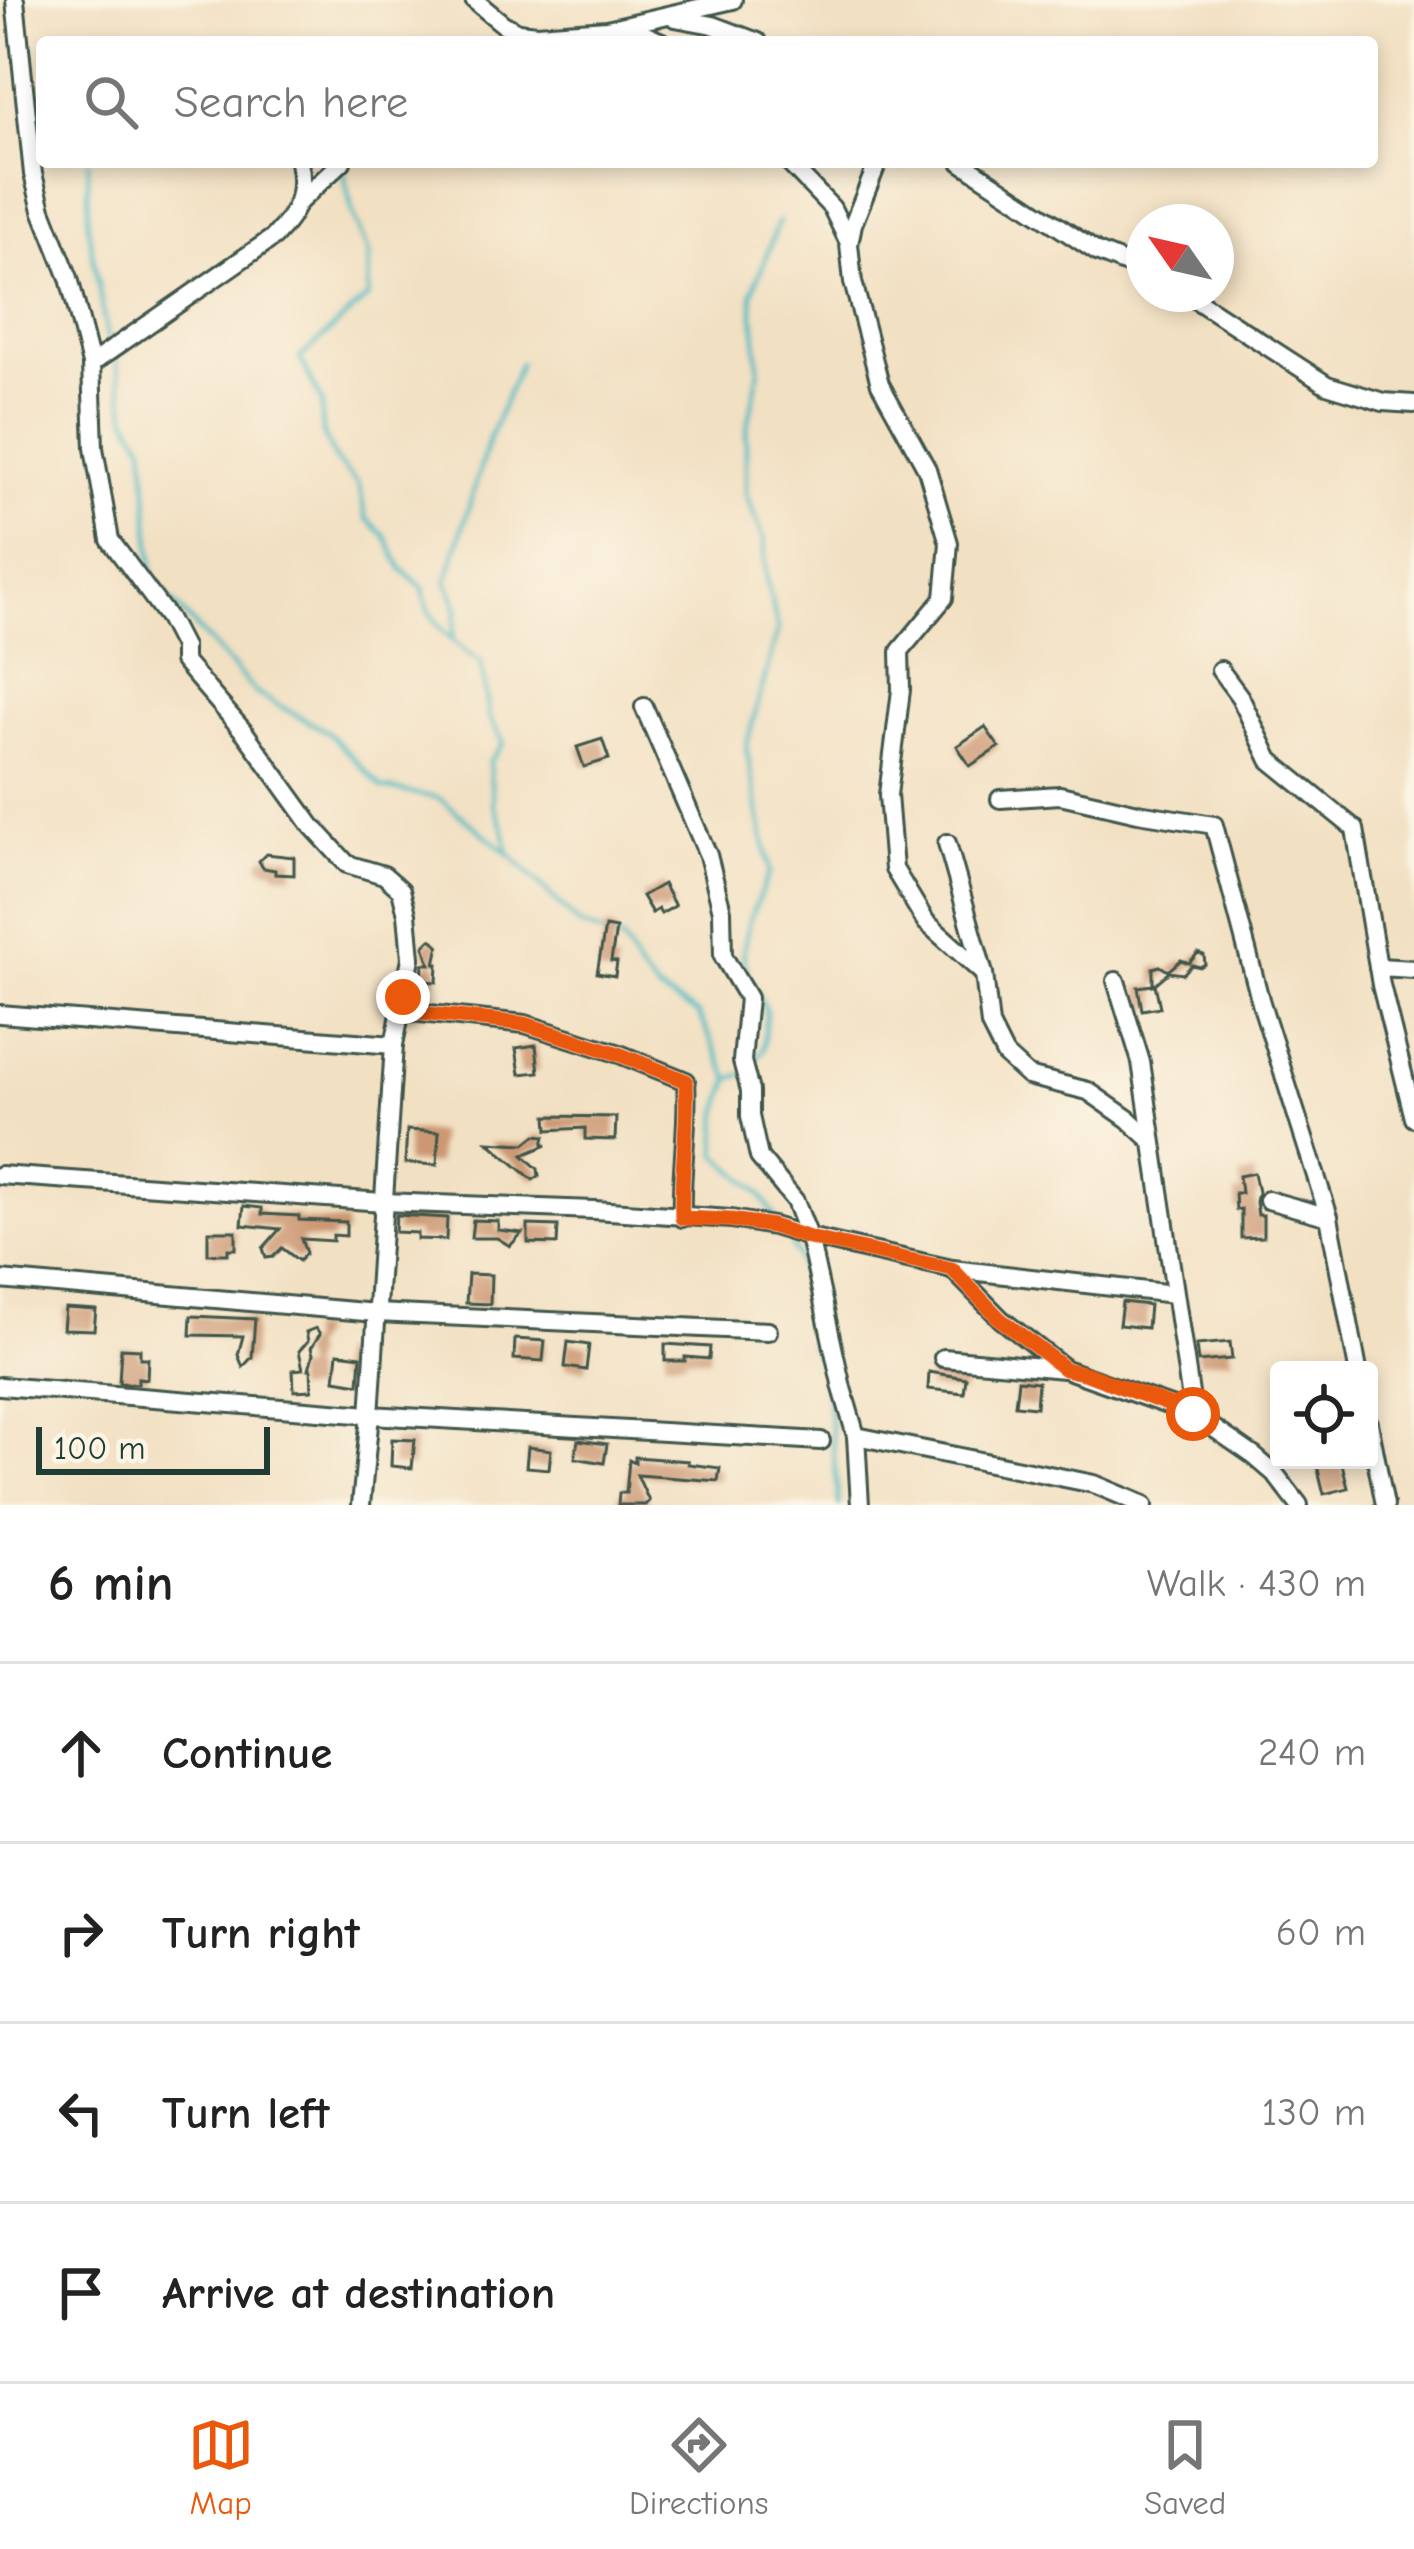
<!DOCTYPE html>
<meta charset="utf-8">
<style>
:root{--surface:#fff;--page:#f2f2f2;--text:#222;--muted:#767676;--line:#e0e0e0;--accent:#ea580c}
body{margin:0;font-family:"Comic Neue",sans-serif;background:var(--page);color:var(--text)}
.controls{position:absolute;right:36px;bottom:36px;display:grid;overflow:hidden;border-radius:12px;box-shadow:0 6px 18px #0003}
.controls button{width:108px;height:108px;display:grid;place-items:center;padding:0;border:0;border-bottom:3px solid var(--line);background:var(--surface);color:var(--text);font:60px sans-serif}
.compass{position:absolute;left:1126px;top:204px;width:108px;height:108px;border-radius:50%;background:var(--surface);box-shadow:0 6px 18px #0003;rotate:304deg}
.scale{position:absolute;left:36px;bottom:30px;width:234px;box-sizing:border-box;padding-left:12px;border:6px solid #1f3d34;border-top:0;font-size:33px;line-height:42px;white-space:nowrap;color:#1f3d34;-webkit-text-stroke:9px #fcf5e5;paint-order:stroke}
.stop{position:absolute;width:36px;height:36px;margin:-27px;border:9px solid #ea580c;border-radius:50%;background:#fff}
.stop.end{background:#ea580c;border-color:#fff;box-shadow:0 3px 12px #0008}
.list{margin:0;padding:0;list-style:none}
h2{display:flex;justify-content:space-between;align-items:center;height:156px;margin:0;padding:0 48px;font-size:51px}
h2 small{font-size:39px;font-weight:400;color:var(--muted)}
.list li{display:grid;grid-template-columns:78px 1fr auto;gap:36px;align-items:center;box-sizing:border-box;height:180px;padding:0 48px;border-top:3px solid var(--line)}
.list b{display:block;font-size:45px;white-space:nowrap}
.list em{font-size:39px;font-style:normal;color:var(--muted)}
.icon{flex:none;width:66px;height:66px;fill:none;stroke:currentColor;stroke-width:2;stroke-linecap:round;stroke-linejoin:round}
.map{position:relative;flex:none;width:1414px;height:1505px;overflow:hidden}
.search{position:absolute;background:var(--surface);box-shadow:0 6px 18px #0003;left:36px;right:36px;top:36px;height:132px;display:flex;align-items:center;gap:30px;box-sizing:border-box;padding:0 42px;border-radius:12px;color:var(--muted);font-size:45px}
.sheet{height:876px;background:var(--surface)}
nav{display:flex;justify-content:space-around;align-items:center;box-sizing:border-box;height:168px;border-top:3px solid var(--line);background:var(--surface);font-size:33px;color:var(--muted)}
nav a{display:grid;justify-items:center;gap:6px}
nav .on{color:var(--accent)}
.map>svg:first-child{display:block}
.lines{fill:none;stroke-linecap:round;stroke-linejoin:round}
.stream{stroke:#4ab9c1;stroke-width:4.5}
.building{fill:#cc9873}
.minor-casing{stroke:#3f5549;stroke-width:22}
.minor{stroke:#fff;stroke-width:16}
.route{stroke:#ea580c;stroke-width:15}
</style>
<div class="map">
<svg width="1414" height="1505" viewBox="0 0 1414 1505">
<rect width="100%" height="100%" fill="#fcf5e5"/>
<filter id="ink" filterUnits="userSpaceOnUse"><feTurbulence type="fractalNoise" baseFrequency=".00833" numOctaves="2"/><feDisplacementMap in="SourceGraphic" scale="24" xChannelSelector="R" yChannelSelector="G"/><feConvolveMatrix kernelMatrix="1 2 1 2 8 2 1 2 1" color-interpolation-filters="sRGB"/></filter>
<filter id="wash" filterUnits="userSpaceOnUse"><feTurbulence type="fractalNoise" baseFrequency=".004" numOctaves="4" result="noise"/><feDisplacementMap in="SourceGraphic" scale="48" xChannelSelector="R" yChannelSelector="G"/><feGaussianBlur stdDeviation="2.7" result="paint"/><feColorMatrix in="noise" values="0 0 0 0 0 0 0 0 0 0 0 0 0 0 0 0 0 1.4 0 .05"/><feComposite in="paint" operator="in"/></filter>
<g filter="url(#wash)">
<rect width="100%" height="100%" fill="#f2e0c2"/>
<g class="lines">
<!-- stream -->
<g class="stream">
<path d="M88 162V227L108 342"/>
<path d="M344 173 353 216 369 254 368 297 300 358 322 402V431L335 460 359 485 366 518 385 535 402 569 423 588C425 619 456 646 481 662L489 717 504 743 489 762 493 804 504 829 508 853 580 925 623 941 639 970 659 992 698 1014 730 1079"/>
<path d="M116 360 127 417 144 445 153 580 257 694 328 732 382 788 439 798 508 853"/>
<path d="M453 637 457 607 447 580 489 439 520 363"/>
<path d="M751 1066 763 1050 766 1012 747 971 743 954 749 920 770 871 746 747 778 629 766 578 764 538 746 495V435L759 371 752 294 779 221"/>
<path d="M743 1074 730 1079 719 1113 717 1154C741 1178 759 1187 775 1217"/>
<path d="M792 1247 797 1255 805 1287 812 1348 825 1373 839 1505"/>
</g>
</g>
<g id="blocks">
<!-- building -->
<g class="building">
<path d="M985 727 999 747 970 766 957 746Z"/>
<path d="M602 739 609 759 584 767 577 747Z"/>
<path d="M266 854 294 857V875L275 874V870L263 868 259 861Z"/>
<path d="M663 884 675 906 661 914 658 909 652 913 642 896Z"/>
<path d="M605 927 616 929 611 961 617 962 615 976 597 973Z"/>
<path d="M431 939 439 945 435 964H438L437 982 422 981 423 964H430L424 946Z"/>
<path d="M1198 953 1204 955 1205 964 1200 967 1192 965 1183 974 1169 972 1155 984 1160 1007 1142 1010 1138 987 1153 985V968L1160 966 1168 971 1181 960 1189 963Z"/>
<path d="M536 1045 539 1072 520 1074 516 1048Z"/>
<path d="M547 1116 616 1117 615 1140 585 1139V1128L548 1130Z"/>
<path d="M407 1130 439 1132 437 1165 405 1163Z"/>
<path d="M536 1135 545 1136 543 1145H547L523 1155 538 1169 539 1176 533 1180 488 1142 525 1144Z"/>
<path d="M1254 1173 1258 1192 1256 1202 1258 1215H1263V1237L1241 1238V1209L1236 1210 1235 1193H1241L1239 1176Z"/>
<path d="M244 1206 262 1208V1214L299 1216V1220L346 1222V1236L333 1235V1241L301 1239 306 1253 299 1261 282 1248 273 1257 266 1258 263 1248 280 1229 242 1225Z"/>
<path d="M396 1215 447 1218 446 1240 417 1239V1233L395 1232Z"/>
<path d="M473 1220 498 1221V1230L522 1233 510 1246 497 1238H471Z"/>
<path d="M528 1225 558 1226 557 1244 528 1243Z"/>
<path d="M208 1231H236V1249H228V1254H208Z"/>
<path d="M468 1274 491 1275 490 1304 466 1303Z"/>
<path d="M1122 1302 1149 1305 1147 1328 1119 1325Z"/>
<path d="M65 1308 96 1310 94 1330 63 1329Z"/>
<path d="M191 1316 255 1319 252 1357 243 1367 238 1355 243 1336 190 1335Z"/>
<path d="M316 1328 320 1334 311 1348 313 1354 309 1369H311L312 1390 294 1391 293 1370 303 1369 299 1351 308 1341 306 1332Z"/>
<path d="M515 1339 545 1341 543 1361 514 1359Z"/>
<path d="M568 1342 589 1345 586 1370 565 1367Z"/>
<path d="M1230 1342 1232 1359 1198 1362 1196 1345Z"/>
<path d="M665 1344 710 1347 709 1359 685 1357V1361H665Z"/>
<path d="M121 1348 140 1349V1358H148L147 1379 138 1378V1384L119 1383Z"/>
<path d="M338 1353 361 1356 359 1384 335 1380Z"/>
<path d="M929 1372 966 1378 964 1393 928 1389Z"/>
<path d="M1018 1380 1038 1382 1036 1407 1015 1405Z"/>
<path d="M392 1439 415 1440 412 1468 391 1466Z"/>
<path d="M578 1440 607 1444 604 1463 575 1458Z"/>
<path d="M528 1447 551 1450 549 1469 526 1467Z"/>
<path d="M635 1457 688 1461V1464L720 1468 718 1481 637 1475 649 1501 645 1505H618L619 1493H626L629 1460 635 1463Z"/>
<path d="M1341 1460 1348 1488 1324 1494 1317 1465Z"/>
</g>
</g>
</g>
<g filter="url(#ink)">
<use href="#blocks" fill-opacity="0" stroke="#3f5549" stroke-width="3"/>
<g class="lines">
<!-- minor casing -->
<g class="minor-casing">
<g id="minor">
<path d="M15 0 33 174 42 210 69 278 91 364 94 448 110 540 168 618 183 647V661L245 733 312 826 347 864 384 875 401 890 407 914 411 958 394 1045 370 1415 361 1505"/>
<path d="M474 0 503 24 518 32 537 34 607 29 733 0"/>
<path d="M675 18 713 25 758 42"/>
<path d="M620 31 639 32 662 42"/>
<path d="M788 162 832 208 848 241"/>
<path d="M878 162 853 224 849 244 853 282 880 384 927 469 949 543 944 598 900 651 901 690 888 795 894 869 926 922 984 974"/>
<path d="M961 162 1097 252 1144 271"/>
<path d="M300 201 342 162"/>
<path d="M1187 294 1327 385 1383 402 1414 404"/>
<path d="M91 364 274 237C296 214 306 194 299 162"/>
<path d="M1220 670 1240 697 1270 760 1355 829 1381 985 1414 1118"/>
<path d="M644 707 708 855 722 911 723 956 748 998 742 1061 750 1091V1116L759 1157 795 1201 809 1237 842 1388 856 1436 860 1505"/>
<path d="M1000 799 1060 795 1138 813 1214 825 1261 1003 1329 1217 1358 1370"/>
<path d="M947 843 984 974 990 1025 1005 1055 1028 1076 1088 1091 1128 1119 1151 1140"/>
<path d="M1378 967 1414 969"/>
<path d="M1116 981 1141 1062 1193 1414"/>
<path d="M401 1011 525 1024 617 1053 686 1081C689 1126 680 1172 682 1218"/>
<path d="M0 1014 394 1045"/>
<path d="M0 1175 383 1202 594 1210 731 1219 773 1226 809 1237 952 1269 1174 1294"/>
<path d="M1268 1200 1329 1217"/>
<path d="M952 1269 1001 1319 1065 1369 1193 1414 1254 1456 1275 1474 1299 1505"/>
<path d="M0 1280 376 1313 768 1331"/>
<path d="M943 1358 1064 1369"/>
<path d="M0 1386 370 1415 821 1441"/>
<path d="M1369 1423 1385 1505"/>
<path d="M856 1436 1094 1484 1144 1505"/>
</g>
</g>
<!-- minor -->
<use href="#minor" class="minor"/>
</g>
</g>
<g class="lines" filter="url(#ink)">
<!-- route -->
<path class="route" d="M403 997 400 1011 525 1024 616 1053 686 1081C689 1126 680 1172 682 1218L731 1220 772 1226 809 1238 952 1269 1000 1319 1065 1369 1087 1374 1193 1414"/>
</g>
</svg>
<div class="controls">
<button><svg class="icon" aria-label="locate" viewBox="0 0 24 24"><circle cx="12" cy="12" r="6"/><path d="M12 2v4M12 18v4M2 12h4M18 12h4"/></svg></button>
</div>
<svg class="compass" viewBox="-18 -18 36 36"><path d="M0-13l5 13h-10z" fill="#e53935"/><path d="M0 13l5-13h-10z" fill="#767676"/></svg>
<div class="scale">100 m</div>
<div class="stop" style="left:1193px;top:1414px"></div>
<div class="stop end" style="left:403px;top:997px"></div>
<div class="search"><svg class="icon" aria-label="search" viewBox="0 0 24 24"><circle cx="10" cy="10" r="6"/><path d="M15 15l6 6"/></svg>Search here</div>
</div>
<section class="sheet">
<h2>6 min<small>Walk · 430 m</small></h2>
<ul class="list">
<li><svg class="icon" aria-label="ahead" viewBox="0 0 24 24"><path d="M12 20V5M6 11l6-6 6 6"/></svg><div><b>Continue</b></div><em>240 m</em></li>
<li><svg class="icon" aria-label="right" viewBox="0 0 24 24"><path d="M7 20v-9h11M14 6l5 5-5 5"/></svg><div><b>Turn right</b></div><em>60 m</em></li>
<li><svg class="icon" aria-label="left" viewBox="0 0 24 24"><path d="M17 20v-9H6M10 6l-5 5 5 5"/></svg><div><b>Turn left</b></div><em>130 m</em></li>
<li><svg class="icon" aria-label="arrive" viewBox="0 0 24 24"><path d="M6 21V4h12l-3 4 3 4H6"/></svg><div><b>Arrive at destination</b></div></li>
</ul>
</section>
<nav>
<a class="on"><svg class="icon" aria-label="map" viewBox="0 0 24 24"><path d="M3 6l6-2 6 2 6-2v14l-6 2-6-2-6 2zM9 4v14M15 6v14"/></svg>Map</a>
<a><svg class="icon" aria-label="directions" viewBox="0 0 24 24"><path d="M12 3l9 9-9 9-9-9zM9 14v-3h6M13 9l2 2-2 2"/></svg>Directions</a>
<a><svg class="icon" aria-label="saved" viewBox="0 0 24 24"><path d="M7 4h10v16l-5-4-5 4z"/></svg>Saved</a>
</nav>
